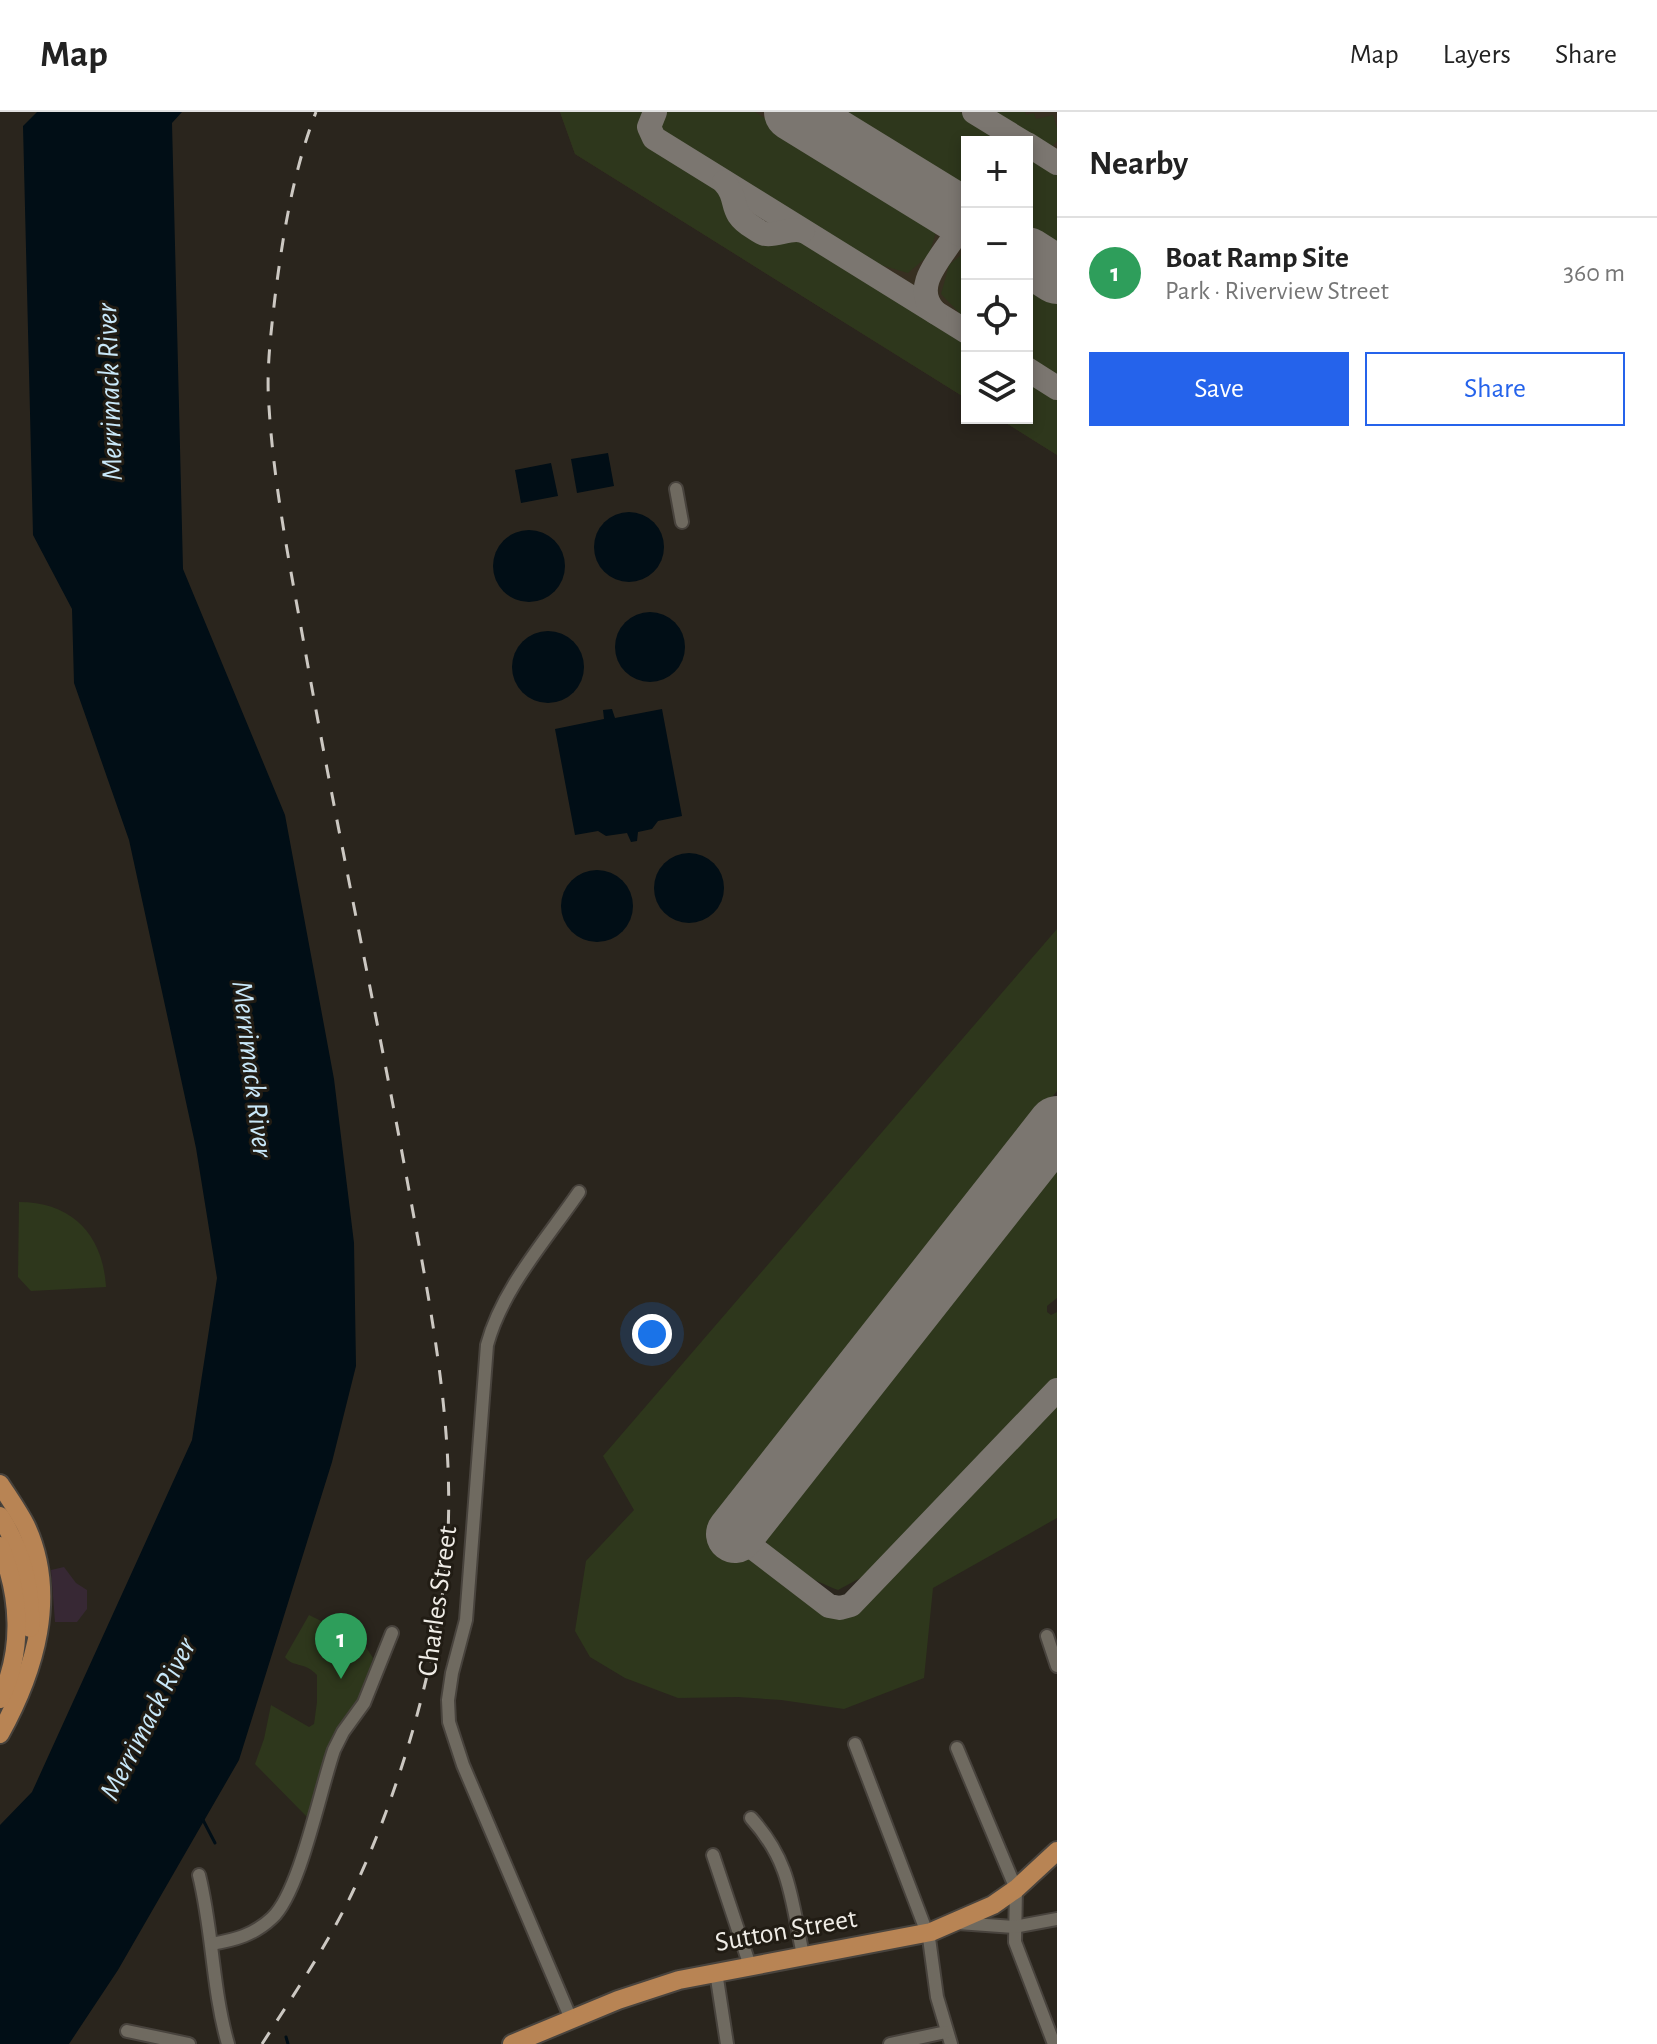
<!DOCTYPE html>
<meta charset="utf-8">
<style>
:root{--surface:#fff;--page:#f2f2f2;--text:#222;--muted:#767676;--line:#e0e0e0;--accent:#2563eb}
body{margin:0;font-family:"Alegreya Sans",sans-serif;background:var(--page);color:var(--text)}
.controls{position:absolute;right:24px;top:24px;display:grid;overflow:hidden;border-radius:0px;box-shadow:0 4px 12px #0003}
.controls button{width:72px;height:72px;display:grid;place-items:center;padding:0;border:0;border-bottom:2px solid var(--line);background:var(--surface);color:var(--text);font:40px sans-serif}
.you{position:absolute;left:652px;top:1222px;width:28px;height:28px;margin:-20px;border:6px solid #fff;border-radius:50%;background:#1a73e8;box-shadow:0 0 0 12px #1a73e833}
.badge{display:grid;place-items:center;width:52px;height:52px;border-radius:50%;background:var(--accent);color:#fff;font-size:26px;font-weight:700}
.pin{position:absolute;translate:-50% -66px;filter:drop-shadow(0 2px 4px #0008)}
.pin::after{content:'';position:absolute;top:42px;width:28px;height:24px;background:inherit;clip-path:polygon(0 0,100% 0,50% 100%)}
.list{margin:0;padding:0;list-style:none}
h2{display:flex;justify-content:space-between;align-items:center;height:104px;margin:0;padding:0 32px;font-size:34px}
h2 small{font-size:26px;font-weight:400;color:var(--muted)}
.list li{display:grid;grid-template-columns:52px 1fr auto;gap:24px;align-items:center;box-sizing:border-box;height:112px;padding:0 32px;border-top:2px solid var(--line)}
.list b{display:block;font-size:30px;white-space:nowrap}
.list p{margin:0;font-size:26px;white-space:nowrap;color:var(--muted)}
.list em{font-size:26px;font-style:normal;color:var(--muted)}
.actions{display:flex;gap:16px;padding:24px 32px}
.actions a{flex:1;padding:18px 0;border:2px solid var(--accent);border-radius:0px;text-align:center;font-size:28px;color:var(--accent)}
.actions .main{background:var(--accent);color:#fff}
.icon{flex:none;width:44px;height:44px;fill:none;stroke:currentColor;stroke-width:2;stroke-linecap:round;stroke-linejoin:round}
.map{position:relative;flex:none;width:1057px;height:1932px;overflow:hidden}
header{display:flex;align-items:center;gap:48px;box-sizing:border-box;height:112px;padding:0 40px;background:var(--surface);border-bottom:2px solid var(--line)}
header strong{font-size:38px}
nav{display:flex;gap:44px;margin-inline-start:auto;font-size:28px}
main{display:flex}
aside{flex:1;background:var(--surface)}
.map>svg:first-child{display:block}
.built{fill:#372f21}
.industrial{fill:#372834}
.green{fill:#2e371c}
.water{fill:#010e16}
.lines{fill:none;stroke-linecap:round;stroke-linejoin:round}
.stream{stroke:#010e16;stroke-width:3}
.taxiway{stroke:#7b7670;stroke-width:24}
.runway{stroke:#7b7670;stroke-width:58}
.minor-casing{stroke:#48433d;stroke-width:16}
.highway-casing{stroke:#48433d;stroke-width:22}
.minor{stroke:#6f6a60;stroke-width:12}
.highway{stroke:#b88454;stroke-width:18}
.rail{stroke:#ccc8c2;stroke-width:3;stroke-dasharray:14 14;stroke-linecap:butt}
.labels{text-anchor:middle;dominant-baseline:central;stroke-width:6;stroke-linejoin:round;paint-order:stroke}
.street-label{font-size:28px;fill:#efece6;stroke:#211c14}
.water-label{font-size:30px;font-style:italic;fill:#c9e8f9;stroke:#211c14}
</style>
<header>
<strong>Map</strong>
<nav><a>Map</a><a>Layers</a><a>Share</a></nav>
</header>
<main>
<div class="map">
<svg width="1057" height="1932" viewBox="0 0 1057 1932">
<rect width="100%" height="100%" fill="#2a251d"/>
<!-- built -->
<path class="built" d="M560 0H1057V343L998 306H1027V30H967V287L575 42Z"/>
<!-- industrial -->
<path class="industrial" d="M64 1455 76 1471 87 1478V1497L77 1510H55L51 1458Z"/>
<!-- green -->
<g class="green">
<path d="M560 0H646C641 13 641 21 650 32L723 78 729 108 765 130 797 124 967 229V287L575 42Z"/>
<path d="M664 0H755L938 114 929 143 908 161 877 152 672 30 660 15Z"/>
<path d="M831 0H960L1009 30H967V84Z"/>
<path d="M996 0H1025L1026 3 1034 1 1036 7 1053 3 1057 16V29L1050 37 994 4Z"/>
<path d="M1027 41 1057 59V139L1027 121Z"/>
<path d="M967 138V209L941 182 949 153Z"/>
<path d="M1027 169 1057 187V268L1027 248Z"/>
<path d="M1027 266 1057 284V343L998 306H1027Z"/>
<path d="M1057 817V979L714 1414 823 1499C842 1507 854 1501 868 1486L1057 1287V1406L933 1476 924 1566 844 1597 781 1588 738 1585 678 1586 625 1566 590 1545 575 1519 586 1449 634 1398 603 1344Z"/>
<path d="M1057 1045V1186L1047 1194V1200L1051 1203 1057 1200V1267L876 1454 864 1464 838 1478C815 1469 765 1447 763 1419Z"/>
<path d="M19 1090C72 1090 103 1123 106 1175L31 1179 18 1165Z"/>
<path d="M309 1503 362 1529 373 1546 359 1589 331 1629 309 1707 255 1652 264 1627 271 1593 309 1615 314 1612 317 1590V1563C304 1549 293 1556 285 1545Z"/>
</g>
<!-- water -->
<g class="water">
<path d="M37 0H182L172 11 183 457 285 703 334 967 354 1131 356 1254 332 1350 239 1648 118 1858 69 1932H0V1713L32 1680 192 1328 217 1166 196 1036 129 728 74 571 72 497 33 423 23 14Z"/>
<path d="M608 341 614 374 577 381 571 347Z"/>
<path d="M551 351 558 384 521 391 515 358Z"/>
<circle cx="629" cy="435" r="35"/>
<circle cx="529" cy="454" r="36"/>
<circle cx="650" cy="535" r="35"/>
<circle cx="548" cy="555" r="36"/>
<path d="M612 597 615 606 662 597 682 704 658 709 652 717 638 720 637 729 631 730 627 721 606 724 598 719 575 723 555 617 604 607 603 598Z"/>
<circle cx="689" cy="776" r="35"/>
<circle cx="597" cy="794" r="36"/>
</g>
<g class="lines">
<!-- stream -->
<g class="stream">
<path d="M202 1706 215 1731"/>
<path d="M286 1925 288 1932"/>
</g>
<!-- taxiway -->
<g class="taxiway">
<path d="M655 0 649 15 654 26 967 220"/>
<path d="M974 0 1023 30"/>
<path d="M1027 32 1057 51"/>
<path d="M876 54 949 99 954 108V125L967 118"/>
<path d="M724 70C741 89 726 99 754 116 757 118 761 121 765 122 778 124 790 115 803 119"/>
<path d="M1027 147 1052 162"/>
<path d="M935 200C911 176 939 148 954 125"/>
<path d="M1027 257 1057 276"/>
<path d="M735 1422 829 1494 840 1496 851 1493 1057 1278"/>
</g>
<!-- runway -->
<g class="runway">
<path d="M793 0 967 107"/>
<path d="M1027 144 1057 163"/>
<path d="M735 1422 1057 1013"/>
</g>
<!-- minor casing -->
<g class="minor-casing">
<g id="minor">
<path d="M676 377 682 410"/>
<path d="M1047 1524 1057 1554"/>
<path d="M855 1632 929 1826 937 1885 951 1932"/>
<path d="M957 1636 1016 1777 1015 1830 1054 1932"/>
<path d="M751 1706C791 1750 791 1787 803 1843"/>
<path d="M713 1743 750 1854"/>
<path d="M199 1763C213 1819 212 1877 228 1932"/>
<path d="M958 1811 1014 1815 1057 1807"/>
<path d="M211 1832C235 1828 254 1823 272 1806 300 1780 320 1678 334 1638L343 1620 364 1591 392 1521"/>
<path d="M716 1860 727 1932"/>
<path d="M571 1907 463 1653 449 1610 448 1588 452 1561 466 1508 487 1233C502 1177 546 1128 579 1080"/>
<path d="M127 1919 189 1932"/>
<path d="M890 1932 946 1920"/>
</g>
</g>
<!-- highway casing -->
<g class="highway-casing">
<g id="highway">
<path d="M0 1372C9 1386 19 1400 26 1414 58 1483 35 1559 0 1622"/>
<path d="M0 1404C21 1437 32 1477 30 1516"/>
<path d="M0 1434C20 1483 24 1538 0 1587"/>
<path d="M512 1932 618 1888 679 1868 931 1820 993 1793 1016 1777 1057 1739"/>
</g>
</g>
<!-- minor -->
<use href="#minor" class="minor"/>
<!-- highway -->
<use href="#highway" class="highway"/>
<!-- rail -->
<path class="rail" d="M262 1932C294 1882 329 1831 354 1777 397 1685 431 1571 444 1471 460 1337 432 1204 408 1073 375 893 336 713 304 532 290 454 274 375 269 295 266 258 271 221 275 185 283 122 293 60 316 0"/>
</g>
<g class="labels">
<!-- street labels -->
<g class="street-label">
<text transform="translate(438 1489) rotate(-82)">Charles Street</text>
<text transform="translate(786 1819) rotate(-10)">Sutton Street</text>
</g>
<!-- water labels -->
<g class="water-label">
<text transform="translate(110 280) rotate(-92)">Merrimack River</text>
<text transform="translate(252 957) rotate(83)">Merrimack River</text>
<text transform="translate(148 1607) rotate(-63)">Merrimack River</text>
</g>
</g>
</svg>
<div class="controls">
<button>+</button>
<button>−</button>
<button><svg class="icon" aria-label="locate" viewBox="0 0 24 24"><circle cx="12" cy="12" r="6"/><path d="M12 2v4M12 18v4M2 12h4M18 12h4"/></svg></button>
<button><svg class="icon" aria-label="layers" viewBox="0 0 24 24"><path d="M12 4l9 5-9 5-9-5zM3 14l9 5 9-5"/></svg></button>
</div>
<div class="you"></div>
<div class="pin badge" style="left:341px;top:1567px;background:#2e9e5b">1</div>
</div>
<aside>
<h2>Nearby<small></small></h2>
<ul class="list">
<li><span class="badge" style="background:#2e9e5b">1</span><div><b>Boat Ramp Site</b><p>Park · Riverview Street</p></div><em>360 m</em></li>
</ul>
<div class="actions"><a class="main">Save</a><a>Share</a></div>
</aside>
</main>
